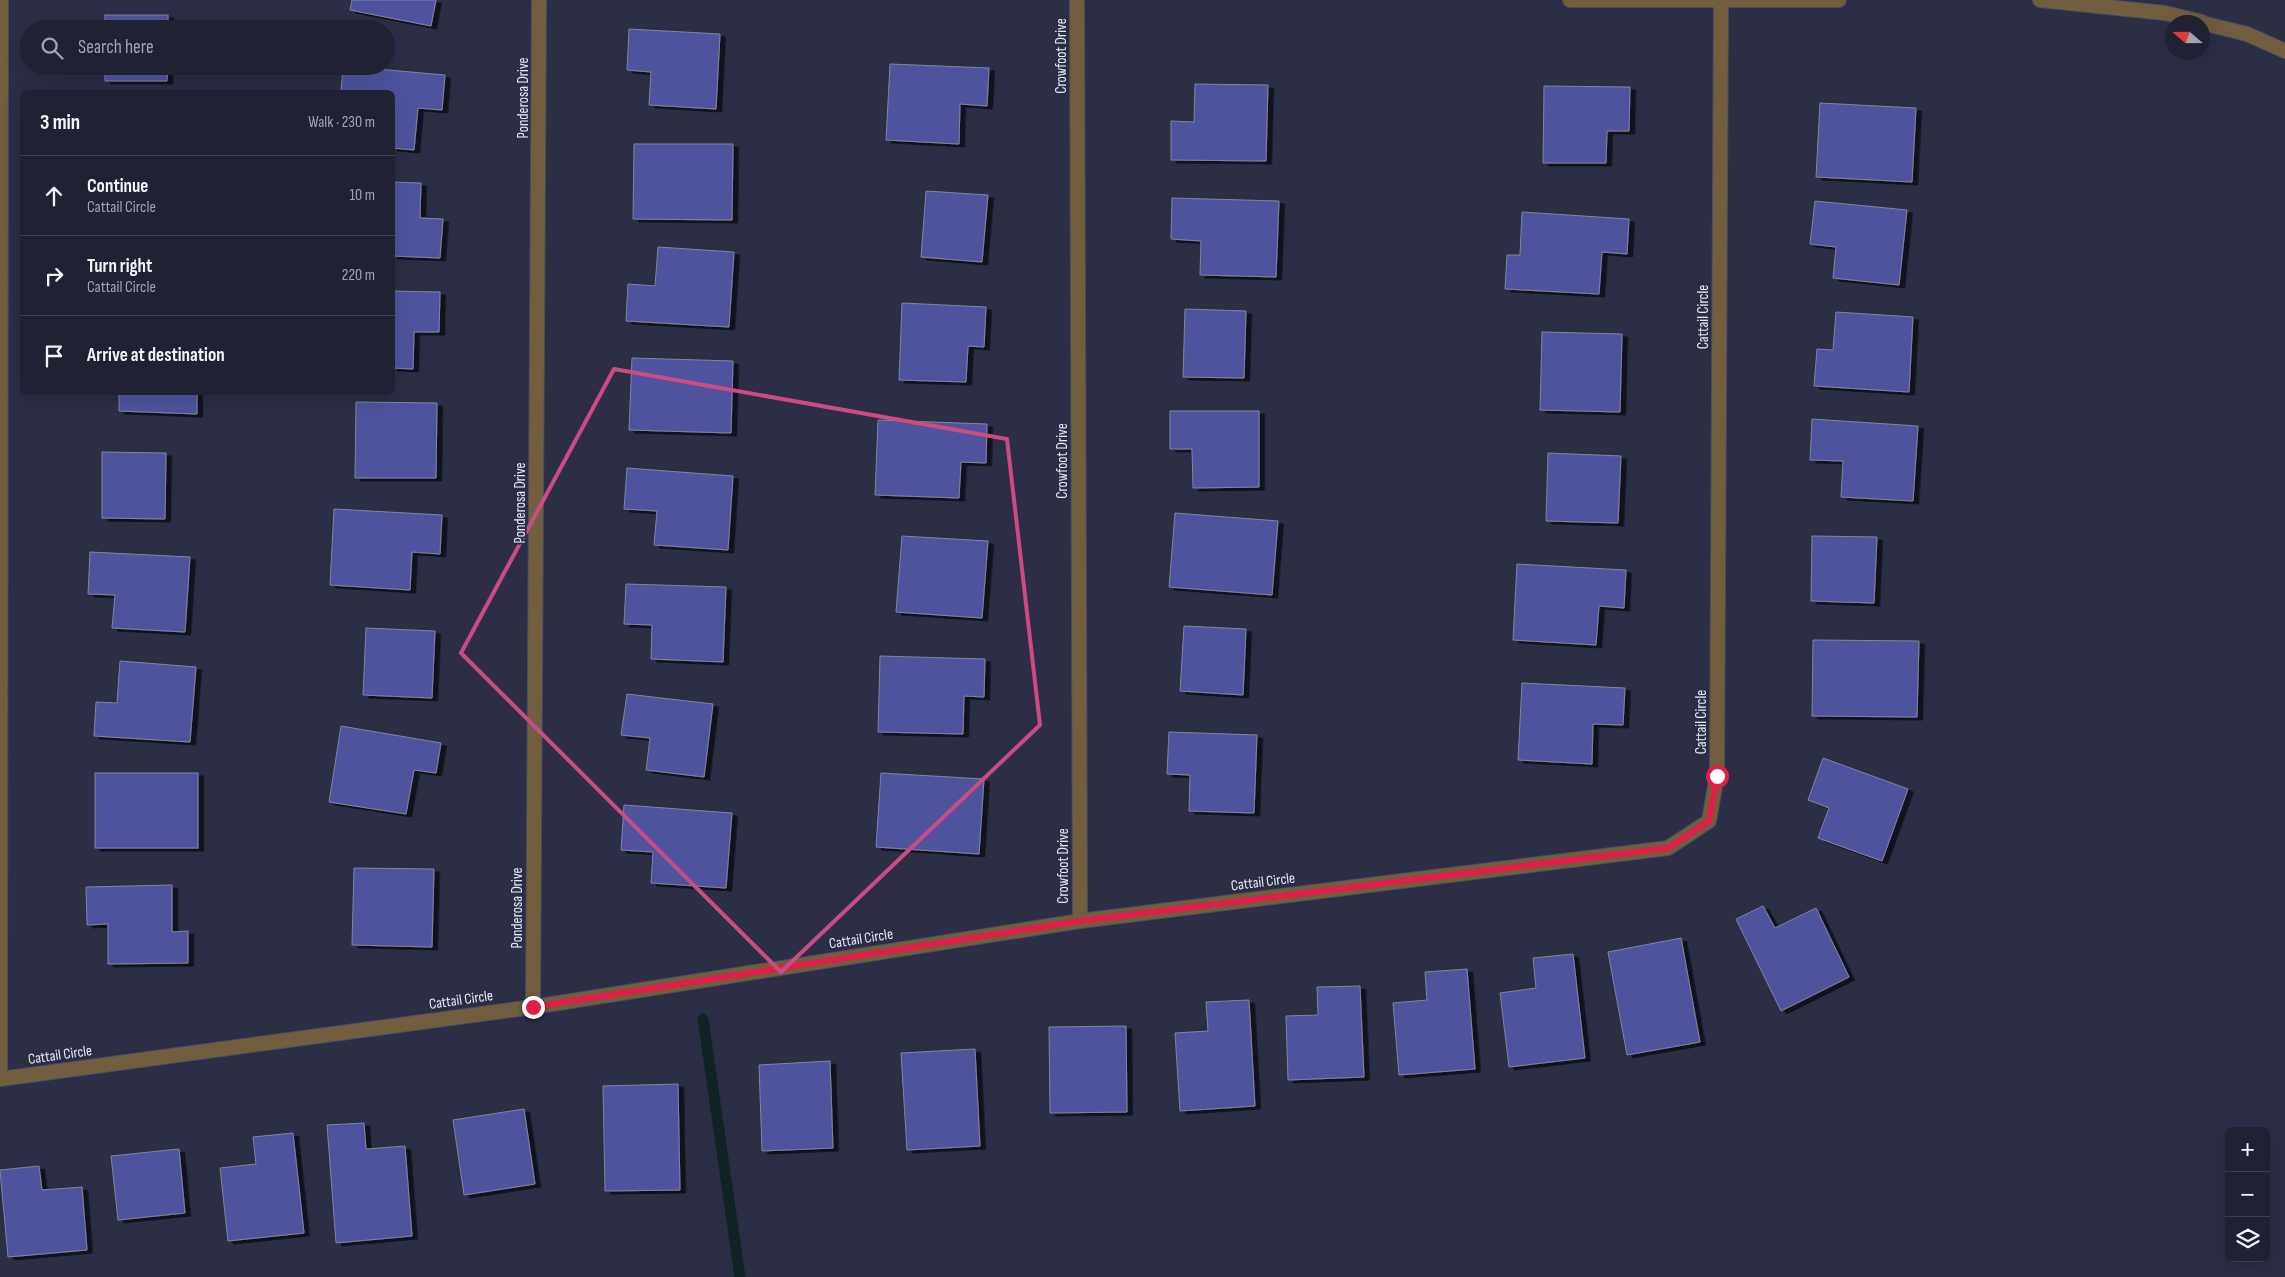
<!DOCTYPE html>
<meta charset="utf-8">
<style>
:root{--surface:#202234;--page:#282a3c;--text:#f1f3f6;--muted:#a2a4ac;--line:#3d3f4f}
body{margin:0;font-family:"Sofia Sans Condensed",sans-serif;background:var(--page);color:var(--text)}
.controls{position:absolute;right:15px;bottom:15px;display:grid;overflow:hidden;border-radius:8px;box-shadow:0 5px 20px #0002}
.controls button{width:45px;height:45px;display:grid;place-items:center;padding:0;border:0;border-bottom:1px solid var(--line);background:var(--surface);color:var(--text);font:25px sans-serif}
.compass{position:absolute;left:2165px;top:15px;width:45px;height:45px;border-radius:50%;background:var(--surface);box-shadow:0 5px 20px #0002;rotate:290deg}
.stop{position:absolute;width:15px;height:15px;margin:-11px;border:4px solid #e11d48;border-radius:50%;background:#fff}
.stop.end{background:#e11d48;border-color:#fff;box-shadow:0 1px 5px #0008}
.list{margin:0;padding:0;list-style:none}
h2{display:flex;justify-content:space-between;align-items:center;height:65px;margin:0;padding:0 20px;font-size:21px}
h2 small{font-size:16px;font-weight:400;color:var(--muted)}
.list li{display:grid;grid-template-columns:32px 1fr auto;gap:15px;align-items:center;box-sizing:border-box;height:80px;padding:0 20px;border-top:1px solid var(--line)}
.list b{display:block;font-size:19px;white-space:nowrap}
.list p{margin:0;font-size:16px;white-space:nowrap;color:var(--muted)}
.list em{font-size:16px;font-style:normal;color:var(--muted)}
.icon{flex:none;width:28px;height:28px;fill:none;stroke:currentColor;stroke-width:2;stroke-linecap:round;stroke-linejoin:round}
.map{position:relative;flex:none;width:2285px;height:1277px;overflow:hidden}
.search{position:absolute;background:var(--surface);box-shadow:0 5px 20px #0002;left:20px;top:20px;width:375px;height:55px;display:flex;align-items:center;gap:12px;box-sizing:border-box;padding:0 18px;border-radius:28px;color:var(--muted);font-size:19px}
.panel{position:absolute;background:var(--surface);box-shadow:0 5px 20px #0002;left:20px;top:90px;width:375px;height:305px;border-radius:8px}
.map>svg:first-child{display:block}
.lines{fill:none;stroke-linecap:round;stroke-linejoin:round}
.stream{stroke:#122325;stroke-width:11}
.building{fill:#50539d;stroke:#80849f;filter:url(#shadow)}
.service-casing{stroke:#494c62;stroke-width:16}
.minor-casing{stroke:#494c62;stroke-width:16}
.service{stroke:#715e3e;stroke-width:14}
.minor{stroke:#715e3e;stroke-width:14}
.route{stroke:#e11d48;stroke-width:6}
.marked{fill:none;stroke:#cb4c82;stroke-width:4;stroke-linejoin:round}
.labels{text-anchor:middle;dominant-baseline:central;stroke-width:4;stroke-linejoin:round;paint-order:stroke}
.street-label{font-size:15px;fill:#e7e9f8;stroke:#2b2e45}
</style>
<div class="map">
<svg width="2285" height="1277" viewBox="0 0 2285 1277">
<defs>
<filter id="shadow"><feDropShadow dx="5.5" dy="3" stdDeviation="0" flood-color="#0009"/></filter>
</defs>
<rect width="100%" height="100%" fill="#2b2e45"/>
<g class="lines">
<!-- stream -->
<path class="stream" d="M703 1019 740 1277"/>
</g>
<!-- building -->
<g class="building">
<path d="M352 0H436L431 26 350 10Z"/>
<rect x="105" y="15" width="63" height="14"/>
<path d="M629 29 720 34 716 109 649 105 651 72 627 70Z"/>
<path d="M890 64 989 68 987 106 960 104 959 144 886 140Z"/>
<path d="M105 66H168L167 81H105Z"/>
<path d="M343 66 445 75 442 110 418 108 414 150 392 148V92H341Z"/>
<path d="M1195 84 1268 85 1266 161 1171 160V121L1194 122Z"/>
<path d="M1544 86 1630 87 1629 131H1607L1606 163H1543Z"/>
<path d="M1820 103 1916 108 1912 182 1816 177Z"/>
<path d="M634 144H733L732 220 633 219Z"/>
<path d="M392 182 421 183 420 218 443 219 440 258 392 256Z"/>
<path d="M926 191 988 195 982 262 921 257Z"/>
<path d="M1172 198 1279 201 1276 277 1200 275 1201 241 1171 239Z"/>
<path d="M1815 201 1907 210 1899 285 1833 278 1836 247 1810 244Z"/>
<path d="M1522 212 1629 219 1627 254 1602 252 1599 294 1505 289 1507 255H1520Z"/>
<path d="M658 247 734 252 729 327 626 321 628 284 655 286Z"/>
<path d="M392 291 440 292 439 332H414L413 369 392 368Z"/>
<path d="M902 303 986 307 984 347 968 346 966 382 899 380Z"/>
<path d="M1185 309 1246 311 1244 378 1183 377Z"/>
<path d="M1836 312 1913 317 1909 392 1814 386 1817 349 1833 350Z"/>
<path d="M1542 332 1622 334 1620 412 1540 410Z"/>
<path d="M632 358 733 361 731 433 629 430Z"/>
<path d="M119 392H197V414L119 411Z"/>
<path d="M356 402 437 403 436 478H355Z"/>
<path d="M1170 411H1259V487L1193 488 1192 449H1170Z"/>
<path d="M1812 419 1918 426 1913 501 1841 497 1843 461 1810 460Z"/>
<path d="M878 420 987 424 986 463 961 462 959 498 875 495Z"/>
<path d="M102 452 166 453 165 519 102 518Z"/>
<path d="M1548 453 1621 456 1618 523 1546 521Z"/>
<path d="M627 468 733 476 728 550 654 545 657 511 624 509Z"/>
<path d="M334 509 442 515 440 554 412 552 410 590 330 585Z"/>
<path d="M1175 513 1278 521 1272 595 1169 587Z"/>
<path d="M902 536 988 541 982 618 896 612Z"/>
<path d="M1812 536 1877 537 1874 603 1811 601Z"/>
<path d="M90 552 190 557 185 632 112 628 115 595 88 594Z"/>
<path d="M1517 564 1626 570 1624 608 1599 606 1596 645 1513 640Z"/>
<path d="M626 584 726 587 723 662 651 659 652 625 624 624Z"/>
<path d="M1184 626 1246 629 1243 695 1180 691Z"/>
<path d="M366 628 435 631 432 698 363 695Z"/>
<path d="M1813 640 1919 641 1917 717 1812 716Z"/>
<path d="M880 656 985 659 984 697 964 696 963 734 878 732Z"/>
<path d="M120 661 196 667 190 742 94 736 96 702 117 703Z"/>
<path d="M1522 683 1625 688 1623 725 1593 724 1592 764 1518 760Z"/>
<path d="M627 694 713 704 704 777 646 770 650 738 621 735Z"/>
<path d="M341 726 441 743 436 773 414 770 406 814 329 802Z"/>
<path d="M1169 732 1257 735 1254 813 1189 811 1190 775 1167 774Z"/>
<path d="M1823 758 1908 789 1882 861 1818 838 1829 808 1808 800Z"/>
<rect x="95" y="773" width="103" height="75"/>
<path d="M881 773 984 779 979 854 876 847Z"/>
<path d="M624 805 732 813 726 888 651 883 653 852 621 850Z"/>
<path d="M354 868 434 869 432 947 352 945Z"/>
<path d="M172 885V932L188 931V963L108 964V924L87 925 86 887Z"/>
<path d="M1763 906 1775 928 1816 908 1849 977 1781 1011 1736 919Z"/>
<path d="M1681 938 1700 1042 1627 1055 1608 952Z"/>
<path d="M1573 954 1585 1058 1509 1067 1500 993 1536 988 1533 958Z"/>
<path d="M1467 969 1475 1069 1399 1075 1393 1003 1427 1000 1425 972Z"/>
<path d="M1360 986 1364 1077 1288 1080 1286 1016 1318 1015 1317 987Z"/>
<path d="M1249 1000 1255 1106 1180 1111 1175 1033 1208 1031 1206 1002Z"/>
<path d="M1126 1026 1127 1112 1050 1113 1049 1027Z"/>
<path d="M975 1049 980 1146 907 1150 901 1053Z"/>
<path d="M830 1061 833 1148 762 1151 759 1065Z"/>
<path d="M678 1084 680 1190 605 1191 603 1086Z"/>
<path d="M524 1109 535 1184 464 1195 453 1120Z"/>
<path d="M364 1123 366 1149 405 1146 412 1236 336 1243 327 1125Z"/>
<path d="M293 1133 304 1233 228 1241 220 1168 256 1164 253 1137Z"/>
<path d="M179 1149 185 1213 118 1220 111 1156Z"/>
<path d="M39 1166 42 1190 82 1187 87 1250 8 1257 0 1170Z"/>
</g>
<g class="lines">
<!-- service casing -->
<g class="service-casing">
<g id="service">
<path d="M2040 0 2165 13 2202 22"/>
<path d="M2202 23 2247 34 2285 51"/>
</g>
</g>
<!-- minor casing -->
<g class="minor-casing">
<g id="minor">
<path d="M1 0 0 1079 533 1007 1080 921 1668 848 1709 821 1717 775 1721 0"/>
<path d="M1077 0 1080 921"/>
<path d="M1570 0H1839"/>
<path d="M533 1007 539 0"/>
</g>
</g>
<!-- service -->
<use href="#service" class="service"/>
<!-- minor -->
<use href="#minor" class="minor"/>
</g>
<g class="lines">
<!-- route -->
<path class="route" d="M533 1007 1080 921 1668 848 1709 821 1717 776"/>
</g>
<!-- marked area -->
<path class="marked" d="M614 369 1007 439 1040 725 781 972 461 653Z"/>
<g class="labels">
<!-- street labels -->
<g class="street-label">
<text transform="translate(1061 56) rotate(-90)">Crowfoot Drive</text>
<text transform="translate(523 98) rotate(-90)">Ponderosa Drive</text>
<text transform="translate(1703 317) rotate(-90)">Cattail Circle</text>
<text transform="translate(1062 461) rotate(-90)">Crowfoot Drive</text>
<text transform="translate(520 503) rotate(-90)">Ponderosa Drive</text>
<text transform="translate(1701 722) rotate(-90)">Cattail Circle</text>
<text transform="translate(1063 866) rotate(-90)">Crowfoot Drive</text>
<text transform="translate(1263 882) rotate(-7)">Cattail Circle</text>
<text transform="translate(517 908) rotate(-90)">Ponderosa Drive</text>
<text transform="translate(861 939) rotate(-9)">Cattail Circle</text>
<text transform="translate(461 1000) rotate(-8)">Cattail Circle</text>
<text transform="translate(60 1055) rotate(-8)">Cattail Circle</text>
</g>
</g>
</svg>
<div class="controls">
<button>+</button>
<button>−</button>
<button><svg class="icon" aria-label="layers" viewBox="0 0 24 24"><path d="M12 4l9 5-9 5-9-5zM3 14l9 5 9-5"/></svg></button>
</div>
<svg class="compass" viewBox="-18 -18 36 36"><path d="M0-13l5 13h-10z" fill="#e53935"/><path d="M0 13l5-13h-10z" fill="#a2a4ac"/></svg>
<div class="stop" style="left:1717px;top:776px"></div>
<div class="stop end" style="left:533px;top:1007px"></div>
<div class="search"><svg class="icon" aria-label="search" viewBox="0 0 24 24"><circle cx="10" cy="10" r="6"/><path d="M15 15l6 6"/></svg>Search here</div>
<section class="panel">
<h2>3 min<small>Walk · 230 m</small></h2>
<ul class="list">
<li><svg class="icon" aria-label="ahead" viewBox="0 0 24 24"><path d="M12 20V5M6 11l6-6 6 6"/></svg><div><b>Continue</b><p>Cattail Circle</p></div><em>10 m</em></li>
<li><svg class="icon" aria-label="right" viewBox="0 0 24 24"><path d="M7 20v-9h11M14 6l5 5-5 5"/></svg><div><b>Turn right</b><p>Cattail Circle</p></div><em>220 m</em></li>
<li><svg class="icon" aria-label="arrive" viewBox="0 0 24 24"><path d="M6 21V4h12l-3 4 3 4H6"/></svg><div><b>Arrive at destination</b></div></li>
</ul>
</section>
</div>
